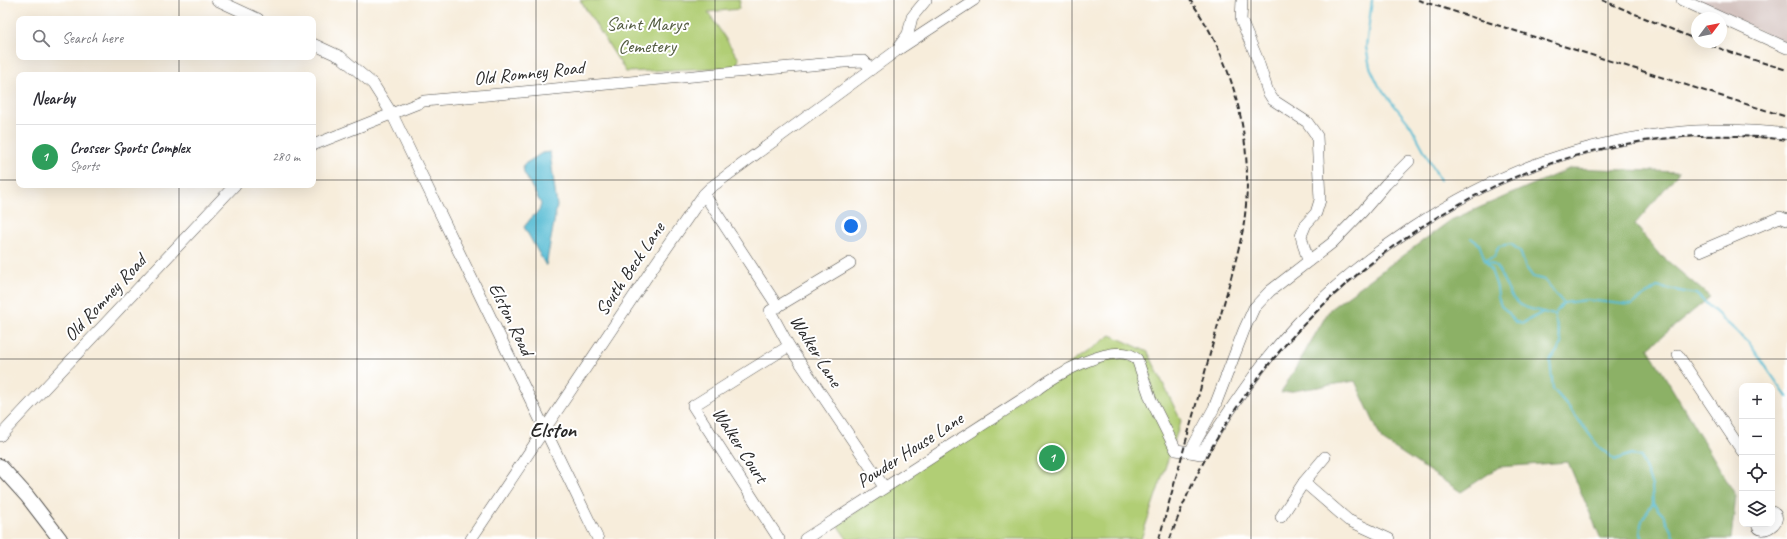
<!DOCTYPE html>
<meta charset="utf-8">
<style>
:root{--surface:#fff;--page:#f7f7f7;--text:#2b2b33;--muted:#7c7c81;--line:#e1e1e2;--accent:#7c3aed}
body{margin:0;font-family:Caveat,sans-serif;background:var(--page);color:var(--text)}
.controls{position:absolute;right:12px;bottom:12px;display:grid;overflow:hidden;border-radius:8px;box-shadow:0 4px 16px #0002}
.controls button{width:36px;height:36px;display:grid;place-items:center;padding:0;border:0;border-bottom:1px solid var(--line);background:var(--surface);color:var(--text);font:20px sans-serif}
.compass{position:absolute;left:1691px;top:12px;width:36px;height:36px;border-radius:50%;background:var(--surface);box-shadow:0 4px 16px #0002;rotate:58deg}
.you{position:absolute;left:851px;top:226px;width:14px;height:14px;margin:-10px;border:3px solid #fff;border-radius:50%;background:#1a73e8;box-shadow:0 0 0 6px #1a73e833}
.badge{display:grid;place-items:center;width:26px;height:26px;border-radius:50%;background:var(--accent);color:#fff;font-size:13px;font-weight:700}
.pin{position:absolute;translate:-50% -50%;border:2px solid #fff;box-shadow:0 1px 4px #0006}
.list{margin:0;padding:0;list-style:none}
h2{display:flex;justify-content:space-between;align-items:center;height:52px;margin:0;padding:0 16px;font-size:17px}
h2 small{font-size:13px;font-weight:400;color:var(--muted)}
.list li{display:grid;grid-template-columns:26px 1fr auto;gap:12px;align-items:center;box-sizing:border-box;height:64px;padding:0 16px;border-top:1px solid var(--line)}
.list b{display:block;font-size:15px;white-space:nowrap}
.list p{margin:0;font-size:13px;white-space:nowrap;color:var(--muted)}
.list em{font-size:13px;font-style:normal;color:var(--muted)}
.icon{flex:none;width:22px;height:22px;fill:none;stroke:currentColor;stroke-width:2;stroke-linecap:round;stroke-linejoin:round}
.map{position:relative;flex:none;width:1787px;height:539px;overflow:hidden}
.search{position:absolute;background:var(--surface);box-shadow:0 4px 16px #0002;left:16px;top:16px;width:300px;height:44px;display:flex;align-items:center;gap:10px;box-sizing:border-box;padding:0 14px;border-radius:8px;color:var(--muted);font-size:15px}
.panel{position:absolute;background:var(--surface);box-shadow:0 4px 16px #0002;left:16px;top:72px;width:300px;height:116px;border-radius:8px}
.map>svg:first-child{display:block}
.industrial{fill:#d1c0bc}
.green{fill:#b1ce74;stroke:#6e7c50}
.forest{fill:#8cb166;stroke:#5c6e48}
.water{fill:#56bcd4;stroke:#407480}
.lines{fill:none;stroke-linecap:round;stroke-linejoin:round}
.stream{stroke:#56bcd4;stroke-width:2}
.minor-casing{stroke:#4a4845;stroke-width:12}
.major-casing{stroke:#4a4845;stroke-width:16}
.minor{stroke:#fff;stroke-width:11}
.major{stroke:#fff;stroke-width:14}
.rail{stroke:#2b2b2b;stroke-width:2;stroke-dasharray:6 3;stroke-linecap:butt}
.grid{fill:none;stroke:#2b2b2b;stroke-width:1;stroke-opacity:0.55}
.labels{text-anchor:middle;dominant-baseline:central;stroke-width:4;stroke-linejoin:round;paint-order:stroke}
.park-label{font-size:19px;fill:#535c41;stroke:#fff}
.street-label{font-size:19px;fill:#2b2b2b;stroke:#fff}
.quarter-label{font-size:21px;font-weight:bold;fill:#2b2b2b;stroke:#fff}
</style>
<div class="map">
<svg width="1787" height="539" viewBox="0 0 1787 539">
<rect width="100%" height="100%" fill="#fff"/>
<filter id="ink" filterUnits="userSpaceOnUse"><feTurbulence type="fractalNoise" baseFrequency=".025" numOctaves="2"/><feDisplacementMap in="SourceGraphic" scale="8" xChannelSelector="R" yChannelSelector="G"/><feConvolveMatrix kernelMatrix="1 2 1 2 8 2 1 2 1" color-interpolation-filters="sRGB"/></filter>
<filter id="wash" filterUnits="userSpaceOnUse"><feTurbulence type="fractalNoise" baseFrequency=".012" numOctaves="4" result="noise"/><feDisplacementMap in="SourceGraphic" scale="16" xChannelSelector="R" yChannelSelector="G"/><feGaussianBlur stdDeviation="0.9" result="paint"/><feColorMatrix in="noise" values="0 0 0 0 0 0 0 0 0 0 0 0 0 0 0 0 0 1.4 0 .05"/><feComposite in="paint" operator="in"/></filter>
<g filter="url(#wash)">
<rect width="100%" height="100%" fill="#f7eddb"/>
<!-- industrial -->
<path class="industrial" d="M1695 0H1787V44Z"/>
<!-- green -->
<g class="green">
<path d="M580 0H740L739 9 708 12 739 59 736 67 626 72Z"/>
<path d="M1111 335 1148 352 1181 421 1141 539H847L837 525Z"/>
</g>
<!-- forest -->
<path class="forest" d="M1571 168 1679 172 1635 224 1657 252 1710 297 1648 348 1736 496 1731 539H1601L1568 462 1499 467 1461 492 1382 440 1355 381 1281 393 1330 309 1451 220Z"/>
<!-- water -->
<path class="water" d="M550 152 557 206 546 266 524 227 532 217 539 211 541 204 524 173 523 165 542 153Z"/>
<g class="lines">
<!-- stream -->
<g class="stream">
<path d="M1372 0 1366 47 1370 67 1379 86 1411 126 1440 180"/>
<path d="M1471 238 1479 244 1485 260 1494 257 1499 246 1511 244 1520 251 1525 266 1533 277 1545 280 1563 303 1554 315 1562 344 1550 361 1553 389 1568 406 1599 447 1615 460 1631 454 1641 457 1652 486 1653 504 1664 516 1675 539"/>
<path d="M1485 260 1490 267 1497 287 1498 297 1501 306 1508 312 1515 322 1523 323 1543 312 1554 315"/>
<path d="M1487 262C1505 264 1503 296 1521 305 1527 309 1536 310 1543 312"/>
<path d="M1563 303 1587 300 1631 305 1657 287 1696 294 1749 343 1787 397"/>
<path d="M1643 539C1636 525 1645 514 1653 504"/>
</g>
</g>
</g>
<g filter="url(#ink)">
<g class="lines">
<!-- minor casing -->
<g class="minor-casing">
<g id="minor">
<path d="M217 0 258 19"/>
<path d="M1242 0 1241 20 1257 58 1268 92 1273 100 1307 122 1317 136 1320 200 1316 213 1306 224 1301 236 1308 261"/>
<path d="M1682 0 1787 48"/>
<path d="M313 44 341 57 373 84 392 114 598 539"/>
<path d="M900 45 908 34 912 17 926 0"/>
<path d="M313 145 424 101 844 62 864 61 871 69"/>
<path d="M704 194 778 307"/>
<path d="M1700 251 1780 217 1787 220"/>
<path d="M850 263 770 311 789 346 884 487"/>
<path d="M1678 355 1742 451"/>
<path d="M0 436 235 185"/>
<path d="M1190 452 1201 454C1231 408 1260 363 1298 323 1364 254 1455 192 1545 161 1621 134 1708 124 1787 134"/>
<path d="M1304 482 1348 520 1389 539"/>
<path d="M1281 517 1304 482 1325 457"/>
<path d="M1757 524C1760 539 1787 519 1772 512"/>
<path d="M471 539 654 266 704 194 710 188 896 51 974 0"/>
<path d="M779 539 693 406 789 346"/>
<path d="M805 539 1035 391C1053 376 1116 339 1137 359L1151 400 1176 450 1190 452 1214 408 1244 330 1254 308 1270 291 1332 243 1362 212 1386 184 1409 161"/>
</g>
</g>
<!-- major casing -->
<g class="major-casing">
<path id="major" d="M0 466 27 496 60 539"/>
</g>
<!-- minor -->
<use href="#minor" class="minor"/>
<!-- major -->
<use href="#major" class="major"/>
<!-- rail -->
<g class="rail">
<path d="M1418 0 1787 117"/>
<path d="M1602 0 1697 40"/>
<path d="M1702 42 1738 55 1787 70"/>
<path d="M1159 539 1232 274C1236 259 1240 244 1243 229 1256 151 1237 65 1190 0"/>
<path d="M1170 539C1233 356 1408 195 1597 150 1659 135 1724 132 1787 140"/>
</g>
</g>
</g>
<!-- grid -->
<path class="grid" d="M179 0V19M357 0V539M536 0V539M715 0V539M894 0V539M1072 0V539M1251 0V539M1430 0V539M1608 0V539M179 57V75M0 180H19M313 180H1787M179 185V539M0 359H1787"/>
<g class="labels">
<!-- park labels -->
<g class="park-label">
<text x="647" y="24">Saint Marys<tspan x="647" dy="22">Cemetery</tspan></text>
</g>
<!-- street labels -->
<g class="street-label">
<text transform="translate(529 73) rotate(-6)">Old Romney Road</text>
<text transform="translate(630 269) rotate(-56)">South Beck Lane</text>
<text transform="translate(105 298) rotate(-47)">Old Romney Road</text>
<text transform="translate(511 319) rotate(64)">Elston Road</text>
<text transform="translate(816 351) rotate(58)">Walker Lane</text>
<text transform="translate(740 445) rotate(57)">Walker Court</text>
<text transform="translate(910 450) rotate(-33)">Powder House Lane</text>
</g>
<!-- quarter labels -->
<g class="quarter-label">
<text x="553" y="430">Elston</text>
</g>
</g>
</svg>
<div class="controls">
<button>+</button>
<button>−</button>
<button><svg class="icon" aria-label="locate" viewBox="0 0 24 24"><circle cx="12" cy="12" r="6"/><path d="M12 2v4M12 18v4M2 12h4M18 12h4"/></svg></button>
<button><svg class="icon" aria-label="layers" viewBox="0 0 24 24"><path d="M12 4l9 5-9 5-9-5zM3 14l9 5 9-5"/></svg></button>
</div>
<svg class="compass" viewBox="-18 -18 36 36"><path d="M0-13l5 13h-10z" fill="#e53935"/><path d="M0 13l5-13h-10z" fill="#7c7c81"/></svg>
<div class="you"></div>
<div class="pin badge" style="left:1052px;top:458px;background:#2e9e5b">1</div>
<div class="search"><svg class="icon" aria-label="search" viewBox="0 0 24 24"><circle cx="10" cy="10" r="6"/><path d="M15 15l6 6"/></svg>Search here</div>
<section class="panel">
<h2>Nearby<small></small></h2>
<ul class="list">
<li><span class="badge" style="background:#2e9e5b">1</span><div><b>Crosser Sports Complex</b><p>Sports</p></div><em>280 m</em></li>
</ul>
</section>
</div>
